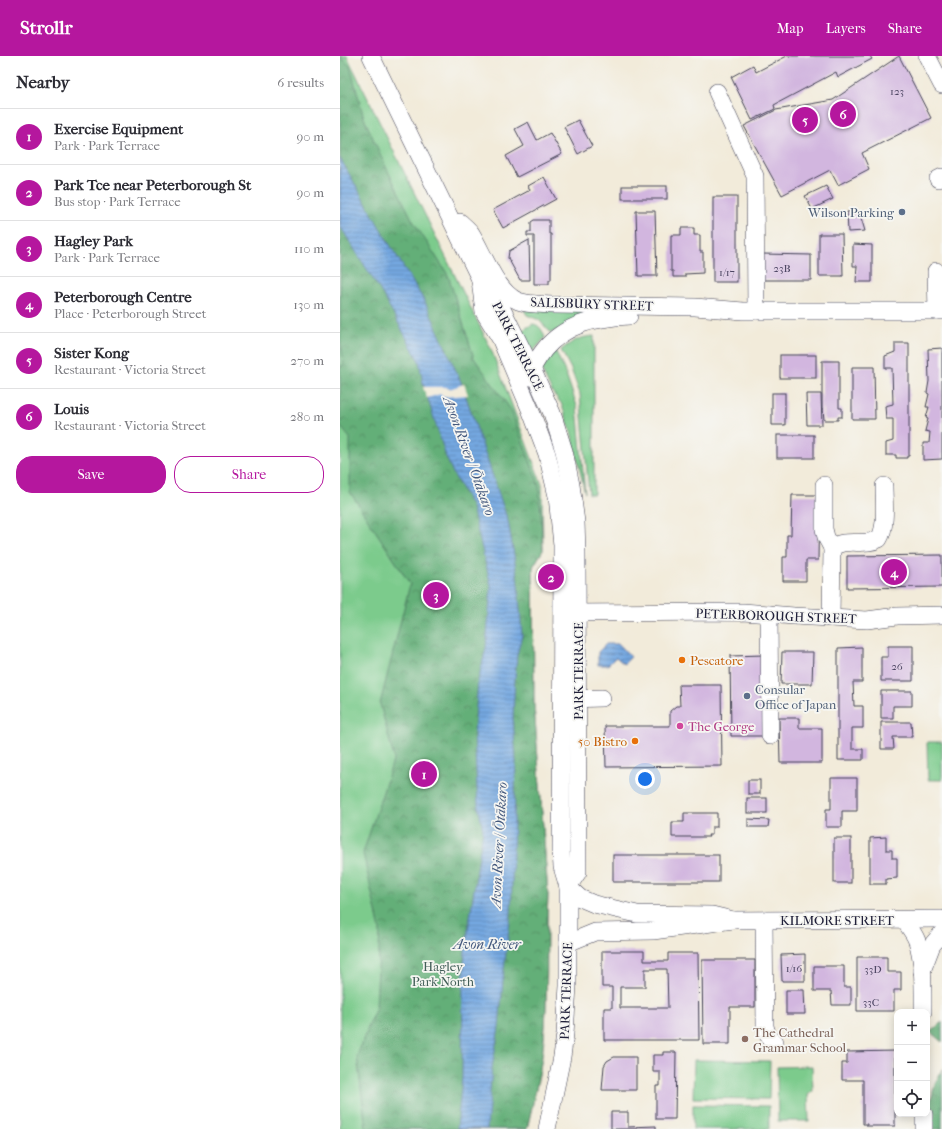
<!DOCTYPE html>
<meta charset="utf-8">
<style>
:root{--surface:#fff;--page:#f2f2f3;--text:#2b2b33;--muted:#7c7c81;--line:#e1e1e2;--accent:#b5179e}
body{margin:0;font-family:"IM FELL French Canon",serif;background:var(--page);color:var(--text)}
.controls{position:absolute;right:12px;bottom:12px;display:grid;overflow:hidden;border-radius:8px;box-shadow:0 2px 10px #0003}
.controls button{width:36px;height:36px;display:grid;place-items:center;padding:0;border:0;border-bottom:1px solid var(--line);background:var(--surface);color:var(--text);font:20px sans-serif}
.you{position:absolute;left:305px;top:723px;width:14px;height:14px;margin:-10px;border:3px solid #fff;border-radius:50%;background:#1a73e8;box-shadow:0 0 0 6px #1a73e833}
.badge{display:grid;place-items:center;width:26px;height:26px;border-radius:50%;background:var(--accent);color:#fff;font-size:13px;font-weight:700}
.pin{position:absolute;translate:-50% -50%;border:2px solid #fff;box-shadow:0 1px 4px #0006}
.list{margin:0;padding:0;list-style:none}
h2{display:flex;justify-content:space-between;align-items:center;height:52px;margin:0;padding:0 16px;font-size:17px}
h2 small{font-size:13px;font-weight:400;color:var(--muted)}
.list li{display:grid;grid-template-columns:26px 1fr auto;gap:12px;align-items:center;box-sizing:border-box;height:56px;padding:0 16px;border-top:1px solid var(--line)}
.list b{display:block;font-size:15px;white-space:nowrap}
.list p{margin:0;font-size:13px;white-space:nowrap;color:var(--muted)}
.list em{font-size:13px;font-style:normal;color:var(--muted)}
.actions{display:flex;gap:8px;padding:12px 16px}
.actions a{flex:1;padding:9px 0;border:1px solid var(--accent);border-radius:16px;text-align:center;font-size:14px;color:var(--accent)}
.actions .main{background:var(--accent);color:#fff}
.icon{flex:none;width:22px;height:22px;fill:none;stroke:currentColor;stroke-width:2;stroke-linecap:round;stroke-linejoin:round}
.map{position:relative;flex:none;width:602px;height:1073px;overflow:hidden}
header{display:flex;align-items:center;gap:24px;box-sizing:border-box;height:56px;padding:0 20px;background:var(--accent);color:#fff}
header strong{font-size:19px}
nav{display:flex;gap:22px;margin-inline-start:auto;font-size:14px}
main{display:flex}
aside{flex:1;background:var(--surface)}
.map>svg:first-child{display:block}
.green{fill:#7bcb8c;stroke:#4e7664}
.forest{fill:url(#forest-crowns);stroke:#43685a}
.water{fill:url(#water-rules);stroke:#4c658e}
.pier{fill:#f2ebda}
.building{fill:#d2b6df;fill-rule:evenodd}
.lines{fill:none;stroke-linecap:round;stroke-linejoin:round}
.minor-casing{stroke:#414053;stroke-width:18}
.minor{stroke:#fff;stroke-width:17}
.service-dot{fill:#5c6f8a;stroke:#f6f6f2;stroke-width:1.5}
.food-dot{fill:#e8710a;stroke:#f6f6f2;stroke-width:1.5}
.hotel-dot{fill:#d1479c;stroke:#f6f6f2;stroke-width:1.5}
.education-dot{fill:#8d6e63;stroke:#f6f6f2;stroke-width:1.5}
.labels{text-anchor:middle;dominant-baseline:central;stroke-width:3.5;stroke-linejoin:round;paint-order:stroke}
.number-label{font-size:11px;fill:#4e4764}
.service-label{font-size:13px;fill:#4e5e75;stroke:#f6f6f2;text-anchor:end}
.street-label{font-size:13px;fill:#22223b;stroke:#f6f6f2}
.food-label{font-size:13px;fill:#c56008;stroke:#f6f6f2;text-anchor:start}
.hotel-label{font-size:13px;fill:#b23c85;stroke:#f6f6f2;text-anchor:start}
.park-label{font-size:13px;fill:#415d57;stroke:#f6f6f2}
.education-label{font-size:13px;fill:#785e54;stroke:#f6f6f2;text-anchor:start}
.water-label{font-size:14px;font-style:italic;fill:#43587d;stroke:#f6f6f2}
</style>
<header>
<strong>Strollr</strong>
<nav><a>Map</a><a>Layers</a><a>Share</a></nav>
</header>
<main>
<aside>
<h2>Nearby<small>6 results</small></h2>
<ul class="list">
<li><span class="badge">1</span><div><b>Exercise Equipment</b><p>Park · Park Terrace</p></div><em>90 m</em></li>
<li><span class="badge">2</span><div><b>Park Tce near Peterborough St</b><p>Bus stop · Park Terrace</p></div><em>90 m</em></li>
<li><span class="badge">3</span><div><b>Hagley Park</b><p>Park · Park Terrace</p></div><em>110 m</em></li>
<li><span class="badge">4</span><div><b>Peterborough Centre</b><p>Place · Peterborough Street</p></div><em>130 m</em></li>
<li><span class="badge">5</span><div><b>Sister Kong</b><p>Restaurant · Victoria Street</p></div><em>270 m</em></li>
<li><span class="badge">6</span><div><b>Louis</b><p>Restaurant · Victoria Street</p></div><em>280 m</em></li>
</ul>
<div class="actions"><a class="main">Save</a><a>Share</a></div>
</aside>
<div class="map">
<svg width="602" height="1073" viewBox="0 0 602 1073">
<defs>
<pattern id="forest-crowns" width="20" height="18" patternUnits="userSpaceOnUse"><rect width="20" height="18" fill="#64af78"/><path d="M2 6a3 3 0 1 1 6 0M12 15a3 3 0 1 1 6 0" fill="none" stroke="#528e64"/></pattern>
<pattern id="water-rules" width="6" height="5" patternUnits="userSpaceOnUse"><rect width="6" height="5" fill="#75a8e1"/><path d="M0 2.5h6" fill="none" stroke="#6088b8"/></pattern>
</defs>
<rect width="100%" height="100%" fill="#f6f6f2"/>
<filter id="ink" filterUnits="userSpaceOnUse"><feTurbulence type="fractalNoise" baseFrequency=".025" numOctaves="2"/><feDisplacementMap in="SourceGraphic" scale="8" xChannelSelector="R" yChannelSelector="G"/><feConvolveMatrix kernelMatrix="1 2 1 2 8 2 1 2 1" color-interpolation-filters="sRGB"/></filter>
<filter id="wash" filterUnits="userSpaceOnUse"><feTurbulence type="fractalNoise" baseFrequency=".012" numOctaves="4" result="noise"/><feDisplacementMap in="SourceGraphic" scale="16" xChannelSelector="R" yChannelSelector="G"/><feGaussianBlur stdDeviation="0.9" result="paint"/><feColorMatrix in="noise" values="0 0 0 0 0 0 0 0 0 0 0 0 0 0 0 0 0 1.4 0 .05"/><feComposite in="paint" operator="in"/></filter>
<g filter="url(#wash)">
<rect width="100%" height="100%" fill="#f2ebda"/>
<!-- green -->
<g class="green">
<path d="M0 0H7L151 293 202 429 203 494 193 511 194 649 208 839C205 890 209 941 203 992 200 1019 193 1046 187 1073H0Z"/>
<path d="M184 254H263L211 277 199 264 187 259Z"/>
<path d="M193 268C200 269 203 275 205 282L193 295H191L181 275Z"/>
<path d="M254 280V438H249L240 338 231 313 221 294C233 285 239 281 254 280Z"/>
<path d="M210 295 216 296 226 318 237 350 245 437 231 375 221 347 212 336 202 315 203 306Z"/>
<path d="M587 686H602V724H588Z"/>
<path d="M354 1004 430 1005 429 1043 353 1042Z"/>
<path d="M472 1010 473 1035 468 1039 469 1065H438L437 1011Z"/>
<path d="M353 1049 429 1050V1073H353Z"/>
</g>
<!-- forest -->
<g class="forest">
<path d="M0 0 10 10 24 62 45 109 73 165 108 219 134 302 171 354 199 429 203 494 193 511 194 649 208 839C205 890 209 941 203 992 200 1019 193 1046 187 1073H26L17 1000 36 951 40 874 23 797 54 702 40 648 70 528 10 436V382L0 370V312L4 307 0 283Z"/>
<path d="M602 966V986L590 976Z"/>
<path d="M602 1013V1073H590L587 1063 594 1030Z"/>
</g>
<!-- water -->
<g class="water">
<path d="M0 102 47 184 85 246 121 326 168 465 174 499 178 528 182 579 177 599 175 622 173 661 176 706 171 857 164 913 159 971 152 1012 147 1073H117L122 1022 123 927 125 894 143 774 138 750 134 678 138 625 146 592 151 530 132 451 114 419 106 401 83 327 79 305 43 239 0 170Z"/>
<path d="M266 588H279L291 601 284 608 276 601 268 609H258V596Z"/>
</g>
<!-- pier -->
<path class="pier" d="M124 328 128 339 103 341 100 338 87 342 83 331H106L109 333Z"/>
<g id="blocks">
<!-- building -->
<g class="building">
<path d="M447 0H530L532 3 498 21 496 16 434 49 435 53 412 64 391 21 413 9 416 16Z"/>
<path d="M559 0 591 62 522 97 529 113 498 129 490 114 442 139 404 70 436 54 493 44Z"/>
<path d="M238 64 252 90 238 98 224 71Z"/>
<path d="M188 66 197 84 210 77 222 98 177 121 166 100 184 90 175 73Z"/>
<path d="M204 121 216 143 163 172 153 154 190 134 188 130Z"/>
<rect x="282" y="130" width="45" height="13"/>
<path d="M486 130 493 143 472 153 465 140Z"/>
<rect x="373" y="141" width="24" height="85"/>
<path d="M296 155H315L317 220H298Z"/>
<path d="M519 155 525 175 508 176 507 156Z"/>
<path d="M194 164H209V178H211V224H209V228H194V180H187V176H191V166Z"/>
<path d="M341 172H354V179H360V196H363V217L345 218V221H333V215H331V179H341Z"/>
<path d="M479 178H502L503 220H479Z"/>
<path d="M189 184 190 224H180L168 202 169 195Z"/>
<path d="M513 188 532 189V226H516L517 210H513Z"/>
<path d="M422 198 471 199V224H422Z"/>
<path d="M555 287H569V400H567V402H556V399H546V387L553 385V363H546L545 350 553 348 552 312H545V300L555 296Z"/>
<path d="M602 292V403L583 404V387H589L590 376 585 375 588 363 586 362 589 351H586L589 338 587 337 589 325 588 293Z"/>
<rect x="440" y="299" width="36" height="23"/>
<path d="M482 305H499V352H502V361H498V364H484L483 353H482Z"/>
<path d="M512 311H534L535 363H512Z"/>
<rect x="432" y="337" width="13" height="32"/>
<path d="M466 338H481L482 369H467Z"/>
<rect x="437" y="379" width="37" height="23"/>
<path d="M452 439H479L478 504H466V525H443V501H447V479H451Z"/>
<path d="M602 499V531L507 532V500Z"/>
<path d="M548 590H573V625H541V601H548Z"/>
<path d="M522 591V626H513L514 650H523V672H512V693H523V704H498V592Z"/>
<path d="M442 596H473L472 628H441Z"/>
<path d="M424 599V680H391L390 600Z"/>
<path d="M339 629H381L382 710 266 711 265 670H330V655L336 650H340Z"/>
<path d="M541 635H572V650H553V662H541Z"/>
<path d="M439 662H459V672H482V707H440Z"/>
<path d="M541 666H571L572 681H553L554 693H541Z"/>
<path d="M491 722H517V755H502V771H486V753H491Z"/>
<rect x="408" y="724" width="12" height="14"/>
<rect x="407" y="742" width="20" height="15"/>
<path d="M344 757H377V771H372V779H368L369 781H332V766H344Z"/>
<path d="M408 763 429 764 428 771H408Z"/>
<path d="M546 781V794H552V802H557V822L546 823V828H530V782Z"/>
<rect x="494" y="782" width="17" height="45"/>
<rect x="273" y="799" width="106" height="27"/>
<path d="M262 895H304V905H328V897H358L359 984H264V952H272V931H262ZM305 913H327L328 952H280V931H305Z"/>
<path d="M465 898V925H442L441 899Z"/>
<path d="M517 901H547V916H561V934H554V955H517Z"/>
<path d="M362 904H415V951H390V988H363Z"/>
<path d="M474 910H504V931H511V949H492L491 935H474Z"/>
<path d="M446 934H464L465 958H446Z"/>
<path d="M555 995V1070H527V1068H523V1024H502V1007H507V996Z"/>
<path d="M323 996H336L335 1063H316V1030H320V1016H313V999H323Z"/>
<path d="M274 1001H296V1034H262L264 1010 267 1005Z"/>
<path d="M271 1056H288V1071L316 1070V1073H271Z"/>
</g>
</g>
</g>
<g filter="url(#ink)">
<use href="#blocks" fill-opacity="0" stroke="#414053" stroke-width="1"/>
<g class="lines">
<!-- minor casing -->
<g class="minor-casing">
<g id="minor">
<path d="M31 0 139 221 163 255 193 315 212 357 224 395 231 429 236 466 237 496 238 816 228 831V930L225 978 222 1001 207 1073"/>
<path d="M587 0 602 29"/>
<path d="M377 36 415 120 416 255"/>
<path d="M598 123 602 121"/>
<path d="M120 166C124 170 128 173 131 177 143 196 156 236 178 245 189 249 203 248 214 249L355 251 403 255H602"/>
<path d="M596 215 597 255"/>
<path d="M140 224 144 256 160 282 190 353 207 398 217 440 222 489 221 796 222 811 228 831 240 842 254 848 297 858 372 859 393 864"/>
<path d="M189 321C192 310 198 302 204 294 226 267 256 262 289 260"/>
<path d="M484 429V473L486 481 492 492"/>
<path d="M227 557 403 556 454 560 527 564 557 560 602 559"/>
<path d="M429 558 430 680"/>
<path d="M491 562 492 492C505 481 524 491 539 483 547 470 544 445 544 430"/>
<path d="M228 643 262 642"/>
<path d="M424 864 425 970C427 978 428 982 435 986"/>
<path d="M564 864C568 870 574 877 577 885 584 907 583 933 583 956"/>
<path d="M228 887 255 876 313 875 393 864 602 863"/>
<path d="M582 915 592 889 602 877"/>
<path d="M584 1058V1073"/>
</g>
</g>
<!-- minor -->
<use href="#minor" class="minor"/>
</g>
</g>
<!-- markers -->
<g class="service-dot">
<circle cx="562" cy="156" r="4"/>
<circle cx="407" cy="640" r="4"/>
</g>
<g class="food-dot">
<circle cx="342" cy="604" r="4"/>
<circle cx="295" cy="685" r="4"/>
</g>
<circle class="hotel-dot" cx="340" cy="670" r="4"/>
<circle class="education-dot" cx="405" cy="983" r="4"/>
<g class="labels">
<!-- number labels -->
<g class="number-label">
<text x="557" y="35">123</text>
<text x="442" y="212">23B</text>
<text x="387" y="216">1/17</text>
<text x="557" y="610">26</text>
<text x="454" y="912">1/16</text>
<text x="533" y="913">33D</text>
<text x="531" y="946">33C</text>
</g>
<!-- service labels -->
<g class="service-label">
<text x="554" y="156">Wilson Parking</text>
<text x="415" y="633" text-anchor="start">Consular<tspan x="415" dy="15">Office of Japan</tspan></text>
</g>
<!-- street labels -->
<g class="street-label">
<text transform="translate(252 248) rotate(2)">SALISBURY STREET</text>
<text transform="translate(178 290) rotate(63)">PARK TERRACE</text>
<text transform="translate(436 560) rotate(2)">PETERBOROUGH STREET</text>
<text transform="translate(238 615) rotate(-90)">PARK TERRACE</text>
<text x="497" y="864">KILMORE STREET</text>
<text transform="translate(226 935) rotate(-88)">PARK TERRACE</text>
</g>
<!-- food labels -->
<g class="food-label">
<text x="350" y="604">Pescatore</text>
<text x="287" y="685" text-anchor="end">50 Bistro</text>
</g>
<!-- hotel labels -->
<g class="hotel-label">
<text x="348" y="670">The George</text>
</g>
<!-- park labels -->
<g class="park-label">
<text x="103" y="910">Hagley<tspan x="103" dy="15">Park North</tspan></text>
</g>
<!-- education labels -->
<g class="education-label">
<text x="413" y="976">The Cathedral<tspan x="413" dy="15">Grammar School</tspan></text>
</g>
<!-- water labels -->
<g class="water-label">
<text transform="translate(129 400) rotate(70)">Avon River / Ōtākaro</text>
<text transform="translate(159 789) rotate(-87)">Avon River / Ōtākaro</text>
<text x="147" y="888">Avon River</text>
</g>
</g>
</svg>
<div class="controls">
<button>+</button>
<button>−</button>
<button><svg class="icon" aria-label="locate" viewBox="0 0 24 24"><circle cx="12" cy="12" r="6"/><path d="M12 2v4M12 18v4M2 12h4M18 12h4"/></svg></button>
</div>
<div class="you"></div>
<div class="pin badge" style="left:84px;top:718px">1</div>
<div class="pin badge" style="left:211px;top:521px">2</div>
<div class="pin badge" style="left:96px;top:539px">3</div>
<div class="pin badge" style="left:554px;top:516px">4</div>
<div class="pin badge" style="left:465px;top:64px">5</div>
<div class="pin badge" style="left:503px;top:58px">6</div>
</div>
</main>
